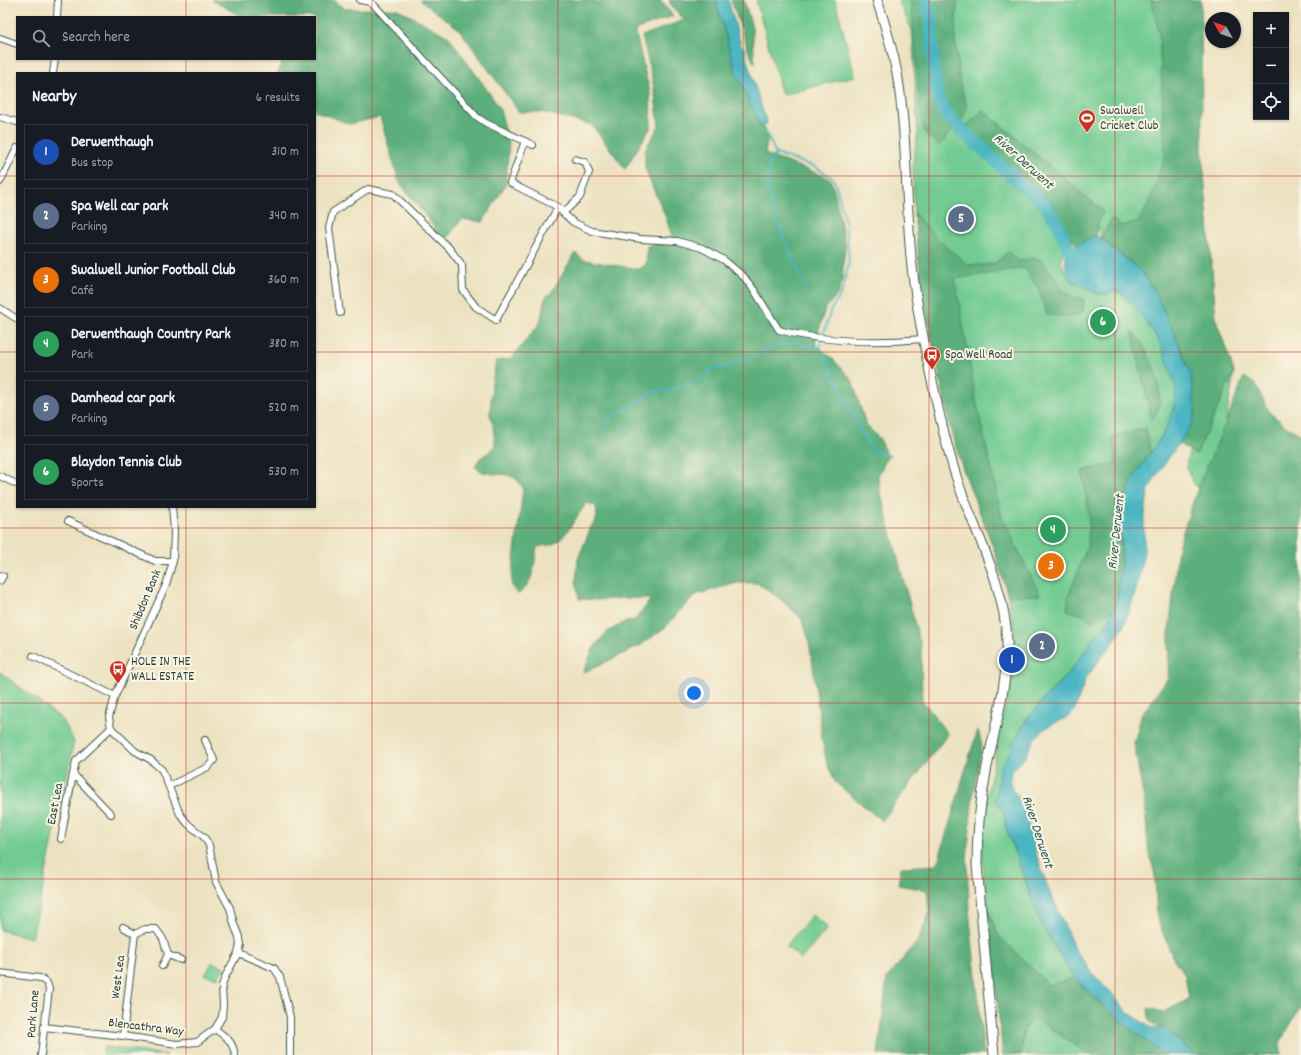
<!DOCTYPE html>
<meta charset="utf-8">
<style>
:root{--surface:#171b24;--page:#20242c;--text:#f1f3f6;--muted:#9ea1a6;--line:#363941;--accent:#ea580c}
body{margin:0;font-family:Dekko,sans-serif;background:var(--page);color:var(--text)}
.controls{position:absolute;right:12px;top:12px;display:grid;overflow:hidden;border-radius:0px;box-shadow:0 1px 3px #0004}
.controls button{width:36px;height:36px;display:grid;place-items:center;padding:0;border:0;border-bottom:1px solid var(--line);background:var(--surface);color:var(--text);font:20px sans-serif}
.compass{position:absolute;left:1205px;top:12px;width:36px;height:36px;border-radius:50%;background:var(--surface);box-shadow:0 1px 3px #0004;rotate:310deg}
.you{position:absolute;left:694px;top:693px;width:14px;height:14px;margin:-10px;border:3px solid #fff;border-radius:50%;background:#1a73e8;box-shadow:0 0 0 6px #1a73e833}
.badge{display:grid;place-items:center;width:26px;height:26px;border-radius:50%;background:var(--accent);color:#fff;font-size:13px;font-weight:700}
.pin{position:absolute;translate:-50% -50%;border:2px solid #fff;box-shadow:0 1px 4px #0006}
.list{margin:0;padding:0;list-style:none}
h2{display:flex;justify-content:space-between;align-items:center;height:52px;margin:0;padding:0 16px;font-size:17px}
h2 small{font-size:13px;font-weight:400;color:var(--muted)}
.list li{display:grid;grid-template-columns:26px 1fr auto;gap:12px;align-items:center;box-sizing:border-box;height:56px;margin:0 8px 8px;padding:0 8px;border:1px solid var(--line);border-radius:0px}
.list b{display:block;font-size:15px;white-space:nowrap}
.list p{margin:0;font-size:13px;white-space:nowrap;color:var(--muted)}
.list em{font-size:13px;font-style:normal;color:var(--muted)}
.icon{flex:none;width:22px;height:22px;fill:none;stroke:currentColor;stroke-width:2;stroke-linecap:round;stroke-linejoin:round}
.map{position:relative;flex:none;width:1301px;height:1055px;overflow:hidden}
.search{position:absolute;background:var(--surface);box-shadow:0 1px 3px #0004;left:16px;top:16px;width:300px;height:44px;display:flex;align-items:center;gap:10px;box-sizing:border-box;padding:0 14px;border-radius:0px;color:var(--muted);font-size:15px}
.panel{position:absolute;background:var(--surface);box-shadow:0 1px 3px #0004;left:16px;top:72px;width:300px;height:436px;border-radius:0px}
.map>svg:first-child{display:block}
.green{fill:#71cb92;stroke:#488463}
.forest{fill:#5caf7c;stroke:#3e7658}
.water{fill:#48b6c2;stroke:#347a7b}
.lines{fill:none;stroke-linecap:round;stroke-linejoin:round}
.stream{stroke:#48b6c2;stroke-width:2}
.river{stroke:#48b6c2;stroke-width:13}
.minor-casing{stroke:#3e5649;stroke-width:8}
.primary-casing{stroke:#3e5649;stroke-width:11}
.minor{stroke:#fff;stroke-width:6}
.primary{stroke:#fff;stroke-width:9}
.grid{fill:none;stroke:#c8321e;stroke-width:1;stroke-opacity:0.55}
.labels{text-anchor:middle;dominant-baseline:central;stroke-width:4;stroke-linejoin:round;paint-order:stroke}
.poi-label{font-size:13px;fill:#1f3d34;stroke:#fcf5e5;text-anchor:start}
.street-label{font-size:13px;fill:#1f3d34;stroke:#fcf5e5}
.water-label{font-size:14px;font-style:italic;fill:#295b58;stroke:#fcf5e5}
</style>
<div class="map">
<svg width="1301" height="1055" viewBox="0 0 1301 1055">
<rect width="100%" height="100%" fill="#fcf5e5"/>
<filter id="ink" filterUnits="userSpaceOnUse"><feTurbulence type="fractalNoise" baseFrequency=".025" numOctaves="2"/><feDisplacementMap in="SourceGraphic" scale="8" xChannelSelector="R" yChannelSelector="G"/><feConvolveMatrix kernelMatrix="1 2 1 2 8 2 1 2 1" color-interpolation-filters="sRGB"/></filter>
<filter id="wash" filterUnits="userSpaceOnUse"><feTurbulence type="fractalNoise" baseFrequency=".012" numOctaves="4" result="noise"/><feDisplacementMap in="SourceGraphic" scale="16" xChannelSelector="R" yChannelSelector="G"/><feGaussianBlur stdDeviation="0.9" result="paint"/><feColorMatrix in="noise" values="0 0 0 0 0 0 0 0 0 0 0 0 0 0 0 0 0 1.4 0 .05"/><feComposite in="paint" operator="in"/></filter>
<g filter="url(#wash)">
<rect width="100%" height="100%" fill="#ece2c1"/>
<!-- green -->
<g class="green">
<path d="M756 0H835L855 76 782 95Z"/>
<path d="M898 0H914L944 124 987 160 1009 182 1040 206 1061 233 1067 245 1060 260 1069 279 1098 294H1108L1112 291C1126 290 1151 326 1157 338 1163 348 1177 382 1176 392 1174 419 1163 432 1151 454L1118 595 1110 618 1100 632 1095 636 1073 668 1043 700 1027 719 1018 734 1013 748 1007 757 995 800C1002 809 1006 814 1005 825L1041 924 1074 978 1164 1055H1003L982 856 984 811 1005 707 1014 669 1016 645 1015 631 1008 596 994 549 963 469 951 431 922 289 914 213 913 160 918 133 912 30Z"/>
<path d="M936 0H1201L1202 150 1216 320 1234 372 1226 421 1235 472 1240 532 1236 574 1231 616 1234 644 1226 664 1224 694 1218 702 1195 726 1191 815 1192 834 1198 853 1212 937 1207 939 1205 944 1221 1004 1228 1003 1240 1019 1274 1055H1195L1167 1030 1214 1035 1211 1008 1173 958 1157 918 1155 875 1148 846 1145 806 1173 761 1178 700 1187 671 1185 633 1191 599 1203 571 1204 498C1199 489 1191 482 1188 471 1184 459 1191 452 1193 441 1198 423 1201 404 1204 386L1191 379V375L1174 333 1147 280 1142 272 1101 238 1098 227 1081 230 1047 197 1024 179 994 153 958 117 951 104 935 48 938 10Z"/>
<path d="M0 672 63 720 74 742 32 938 0 930Z"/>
<path d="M812 915 828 928 801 959 786 946Z"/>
<path d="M212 962 224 967 218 978 205 975Z"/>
<path d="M104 1047 167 1055H103Z"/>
</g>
<!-- forest -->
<g class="forest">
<path d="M212 0H334L345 9H398L449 37 490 94 500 110 509 142 506 184 483 222 462 219 445 241 399 182 380 117 350 124 315 111V73H278L283 59H315V17H242Z"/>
<path d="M420 0H590L600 2 604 0H661L673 16 635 30 650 93 651 127 625 169 592 125 542 112H519L459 29Z"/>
<path d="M669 0H716C720 19 727 36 731 55 733 62 735 66 736 73L760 125 768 137 765 154C786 163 809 169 830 179L835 193 845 245 842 280 838 294 825 309 815 344 832 358 852 380 866 425 880 439 888 456 878 476 880 490 921 647 922 700 948 734 882 821 836 783 827 764 822 739 813 665 808 637 801 618 780 599 758 583H737L698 594 679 611 666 627 641 645 583 673 593 649 607 632 623 623 636 619 651 599 624 598 598 600 579 599 576 581 578 559 591 527 597 517 596 506 587 503C577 514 568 536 555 543 551 546 543 545 537 547 534 564 534 584 518 594L513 589 511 583 523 489C514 469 500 477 483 472 480 471 477 469 475 467L480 458 489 452 495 445 493 424 490 415 492 383 496 361 511 359 540 323 545 298 553 290 575 253 584 260 637 269 646 265 647 246 672 237 665 215 649 179 645 167V150L659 126 653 81 642 36 684 20 671 5Z"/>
<path d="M731 0H744L752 27 755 64 750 55Z"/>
<path d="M909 0H958L957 3 955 39 960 84 967 107 963 118 939 145 926 135 922 124 911 3Z"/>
<path d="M1151 0H1201L1202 150 1216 320 1234 372 1196 455 1179 444 1186 433 1195 411 1191 375 1155 292 1147 280 1142 272 1101 238 1111 219 1122 226 1138 222 1150 201 1165 155 1159 33Z"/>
<path d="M983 110 1103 211 1098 223 1096 235 1077 245C1065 234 1059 211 1048 198 1041 190 1031 185 1024 179 1004 162 985 144 967 126Z"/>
<path d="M914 213 936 238 968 265H984L995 263 1008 252 1019 261 1034 258 1041 260 1050 271 1064 292 1084 300 1083 312 1070 317 1047 315 1038 288 1024 268 955 279 976 400 1002 517 1040 595 1008 596 994 549 963 469 951 431 922 289Z"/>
<path d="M1132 331C1147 345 1167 391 1157 412 1156 414 1153 417 1151 418Z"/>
<path d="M1244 377 1255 384 1270 413 1287 427 1301 435V1009H1299L1280 1043 1281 1055H1195L1164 1028H1160L1149 1021 1148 1008 1164 1012 1189 999 1185 975 1173 958 1157 918 1155 875 1148 846 1145 806 1134 743 1141 716 1168 678 1169 633 1178 547 1199 484 1219 439Z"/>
<path d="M1146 428 1151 454 1133 478 1118 526C1123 541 1122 593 1114 607 1110 613 1099 617 1093 621L1082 615 1067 610 1068 597 1088 545 1089 515 1082 471 1116 463 1112 437Z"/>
<path d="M978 730 982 745 973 794 967 859 969 909 984 1055H878L887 978 917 942 929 915 927 890 898 885 901 867 937 865 971 751Z"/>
<path d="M988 909 998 935 1049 985 1074 978 1120 1020 1164 1055H1090L1038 1020 1030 1021 1024 1030 1021 1055H1003Z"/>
</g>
<!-- water -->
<g class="water">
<path d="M716 0H728L741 45 745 50 747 60 767 124 763 126 760 125 736 73C735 66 733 62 731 55 727 36 720 19 716 0Z"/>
<path d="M1096 235 1142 272 1155 292 1174 333 1191 375 1195 411 1193 422 1186 433 1155 478 1148 491 1144 523V553L1135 594 1123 628 1116 639 1086 678 1075 709 1070 716 1047 727 1035 738 1025 757 1011 772 1010 782 1013 791 1020 799 1024 809 1037 857 1049 890 1074 948 1093 974 1111 992 1120 1004 1128 1012 1150 1027 1155 1028H1164L1195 1055H1164L1120 1020 1074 978 1041 924 1005 825C1006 814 1002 809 995 801L1001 765 1013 748 1011 746 1027 719 1043 700 1070 672 1095 636 1100 632 1110 618 1118 595 1122 551 1121 534 1118 526 1126 496 1136 473 1162 437 1174 409 1176 387 1163 350 1157 337 1133 304 1124 295 1118 291H1112L1108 294H1098L1069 279C1069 275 1067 273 1066 269 1064 261 1067 252 1069 245L1074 246Z"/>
</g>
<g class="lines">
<!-- stream -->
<g class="stream">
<path d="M763 126 776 154 813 166 833 178 837 189 846 224 849 262 841 295 831 309 820 347 867 443 875 451 890 456"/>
<path d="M776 154 768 165 767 188 782 235 806 288"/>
<path d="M604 424 617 413 631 407 651 393 686 385 705 376 712 369 726 367 776 346 796 342 808 346 820 347"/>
</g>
<!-- river -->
<path class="river" d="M926 0 931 18 934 74 937 94 941 105 947 116 1015 179 1045 204 1056 221 1071 254 1080 259"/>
</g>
</g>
<g filter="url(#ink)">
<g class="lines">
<!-- minor casing -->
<g class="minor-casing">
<g id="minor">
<path d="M360 0 370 2 374 5 477 117 486 123 533 145"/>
<path d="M57 17 58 0"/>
<path d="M0 38 17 44"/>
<path d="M53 73 55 59"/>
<path d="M0 117 17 122"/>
<path d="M525 141 510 183 558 207"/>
<path d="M575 159 585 162 589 172 580 197 563 213 573 222 592 231 641 239 677 241 702 248 724 260 744 277 754 290 779 330C824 342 877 343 923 339"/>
<path d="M0 182 17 148"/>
<path d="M0 308 17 319"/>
<path d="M340 313 329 228 333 212 368 189 393 194 449 248 462 265 463 290 476 307 496 320 558 207 563 213"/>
<path d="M0 476 16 484"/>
<path d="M68 521 155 561H173"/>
<path d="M0 575 3 576 0 581"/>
<path d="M33 656 115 696"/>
<path d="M169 786 208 767 214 760 205 740"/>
<path d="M111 814 73 774 76 761 111 728"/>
<path d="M61 839 73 774"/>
<path d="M135 934 145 929H156L163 939 168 955"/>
<path d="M238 953 274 968 280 977 290 1017V1055"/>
<path d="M162 966 168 955 181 960"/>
<path d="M0 973 40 978 47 983 49 989 41 1055"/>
<path d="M44 1027 123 1036 177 1044 197 1042 215 1029 222 1017 223 1005 222 986 225 977 238 953 240 944 239 937 234 924 230 908 216 882 209 845 204 837 188 824 180 814 162 770 151 760 135 751 111 728 109 717 115 696 166 585 173 561 174 530 172 507"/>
<path d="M215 1029C227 1038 232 1040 235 1055"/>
<path d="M123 1036 135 934 123 927"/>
</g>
</g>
<!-- primary casing -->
<g class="primary-casing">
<path id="primary" d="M877 0C885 24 892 48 897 73 908 137 905 203 912 267 917 308 925 350 934 390 941 423 949 456 960 488 978 538 1005 587 1007 641 1008 685 994 729 986 772 980 803 977 833 977 865L994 1055"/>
</g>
<!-- minor -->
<use href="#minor" class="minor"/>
<!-- primary -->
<use href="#primary" class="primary"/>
</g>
</g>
<!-- grid -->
<path class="grid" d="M186 0V17M372 0V1055M558 0V1055M743 0V1055M929 0V1055M1115 0V1055M186 59V73M0 176H17M315 176H1301M0 352H17M315 352H1301M186 507V1055M0 528H1301M0 703H1301M0 879H1301"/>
<!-- icons -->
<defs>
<g id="stadium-pin" transform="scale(0.9)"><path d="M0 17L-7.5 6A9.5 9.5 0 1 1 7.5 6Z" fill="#c8321e" stroke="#fcf5e5"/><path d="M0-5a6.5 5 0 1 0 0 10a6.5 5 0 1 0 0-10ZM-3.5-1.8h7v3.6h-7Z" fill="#fff"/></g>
<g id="bus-pin" transform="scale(0.9)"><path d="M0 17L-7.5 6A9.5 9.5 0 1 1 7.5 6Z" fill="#c8321e" stroke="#fcf5e5"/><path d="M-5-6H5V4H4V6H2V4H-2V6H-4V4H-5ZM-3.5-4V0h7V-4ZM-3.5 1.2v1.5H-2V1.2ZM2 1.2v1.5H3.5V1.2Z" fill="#fff"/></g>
</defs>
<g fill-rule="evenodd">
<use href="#stadium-pin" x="1087" y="118"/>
<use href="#bus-pin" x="932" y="355"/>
<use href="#bus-pin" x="118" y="669"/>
</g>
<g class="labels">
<!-- poi labels -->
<g class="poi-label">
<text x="1100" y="111">Swalwell<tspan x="1100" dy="15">Cricket Club</tspan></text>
<text x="945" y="355">Spa Well Road</text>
<text x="131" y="662">HOLE IN THE<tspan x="131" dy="15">WALL ESTATE</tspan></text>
</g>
<!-- street labels -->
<g class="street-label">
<text transform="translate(146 600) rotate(-67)">Shibdon Bank</text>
<text transform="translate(56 804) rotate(-79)">East Lea</text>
<text transform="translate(119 977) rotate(-83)">West Lea</text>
<text transform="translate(34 1014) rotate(-85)">Park Lane</text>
<text transform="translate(146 1028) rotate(7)">Blencathra Way</text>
</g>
<!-- water labels -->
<g class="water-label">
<text transform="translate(1023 162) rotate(42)">River Derwent</text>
<text transform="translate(1117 532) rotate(-84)">River Derwent</text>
<text transform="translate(1037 832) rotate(72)">River Derwent</text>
</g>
</g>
</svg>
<div class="controls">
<button>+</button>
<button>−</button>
<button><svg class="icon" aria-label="locate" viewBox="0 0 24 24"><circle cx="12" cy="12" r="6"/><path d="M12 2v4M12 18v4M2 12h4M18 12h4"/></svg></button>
</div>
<svg class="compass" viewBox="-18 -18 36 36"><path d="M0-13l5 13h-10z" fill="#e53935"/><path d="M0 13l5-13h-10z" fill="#9ea1a6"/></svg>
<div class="you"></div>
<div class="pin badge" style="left:1012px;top:660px;background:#1a4fb4">1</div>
<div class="pin badge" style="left:1042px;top:646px;background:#5c6f8a">2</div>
<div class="pin badge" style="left:1051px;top:566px;background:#e8710a">3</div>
<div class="pin badge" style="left:1053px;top:530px;background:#2e9e5b">4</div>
<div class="pin badge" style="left:961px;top:219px;background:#5c6f8a">5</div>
<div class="pin badge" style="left:1103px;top:322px;background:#2e9e5b">6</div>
<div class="search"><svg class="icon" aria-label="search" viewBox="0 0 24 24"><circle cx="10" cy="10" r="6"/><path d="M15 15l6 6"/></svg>Search here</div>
<section class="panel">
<h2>Nearby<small>6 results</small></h2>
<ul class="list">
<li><span class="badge" style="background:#1a4fb4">1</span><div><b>Derwenthaugh</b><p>Bus stop</p></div><em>310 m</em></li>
<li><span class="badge" style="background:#5c6f8a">2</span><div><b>Spa Well car park</b><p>Parking</p></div><em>340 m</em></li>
<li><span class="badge" style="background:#e8710a">3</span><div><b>Swalwell Junior Football Club</b><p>Café</p></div><em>360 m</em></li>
<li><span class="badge" style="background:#2e9e5b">4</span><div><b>Derwenthaugh Country Park</b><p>Park</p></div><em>380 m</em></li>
<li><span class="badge" style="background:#5c6f8a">5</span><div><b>Damhead car park</b><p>Parking</p></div><em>520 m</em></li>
<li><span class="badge" style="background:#2e9e5b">6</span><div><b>Blaydon Tennis Club</b><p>Sports</p></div><em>530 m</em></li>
</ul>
</section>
</div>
